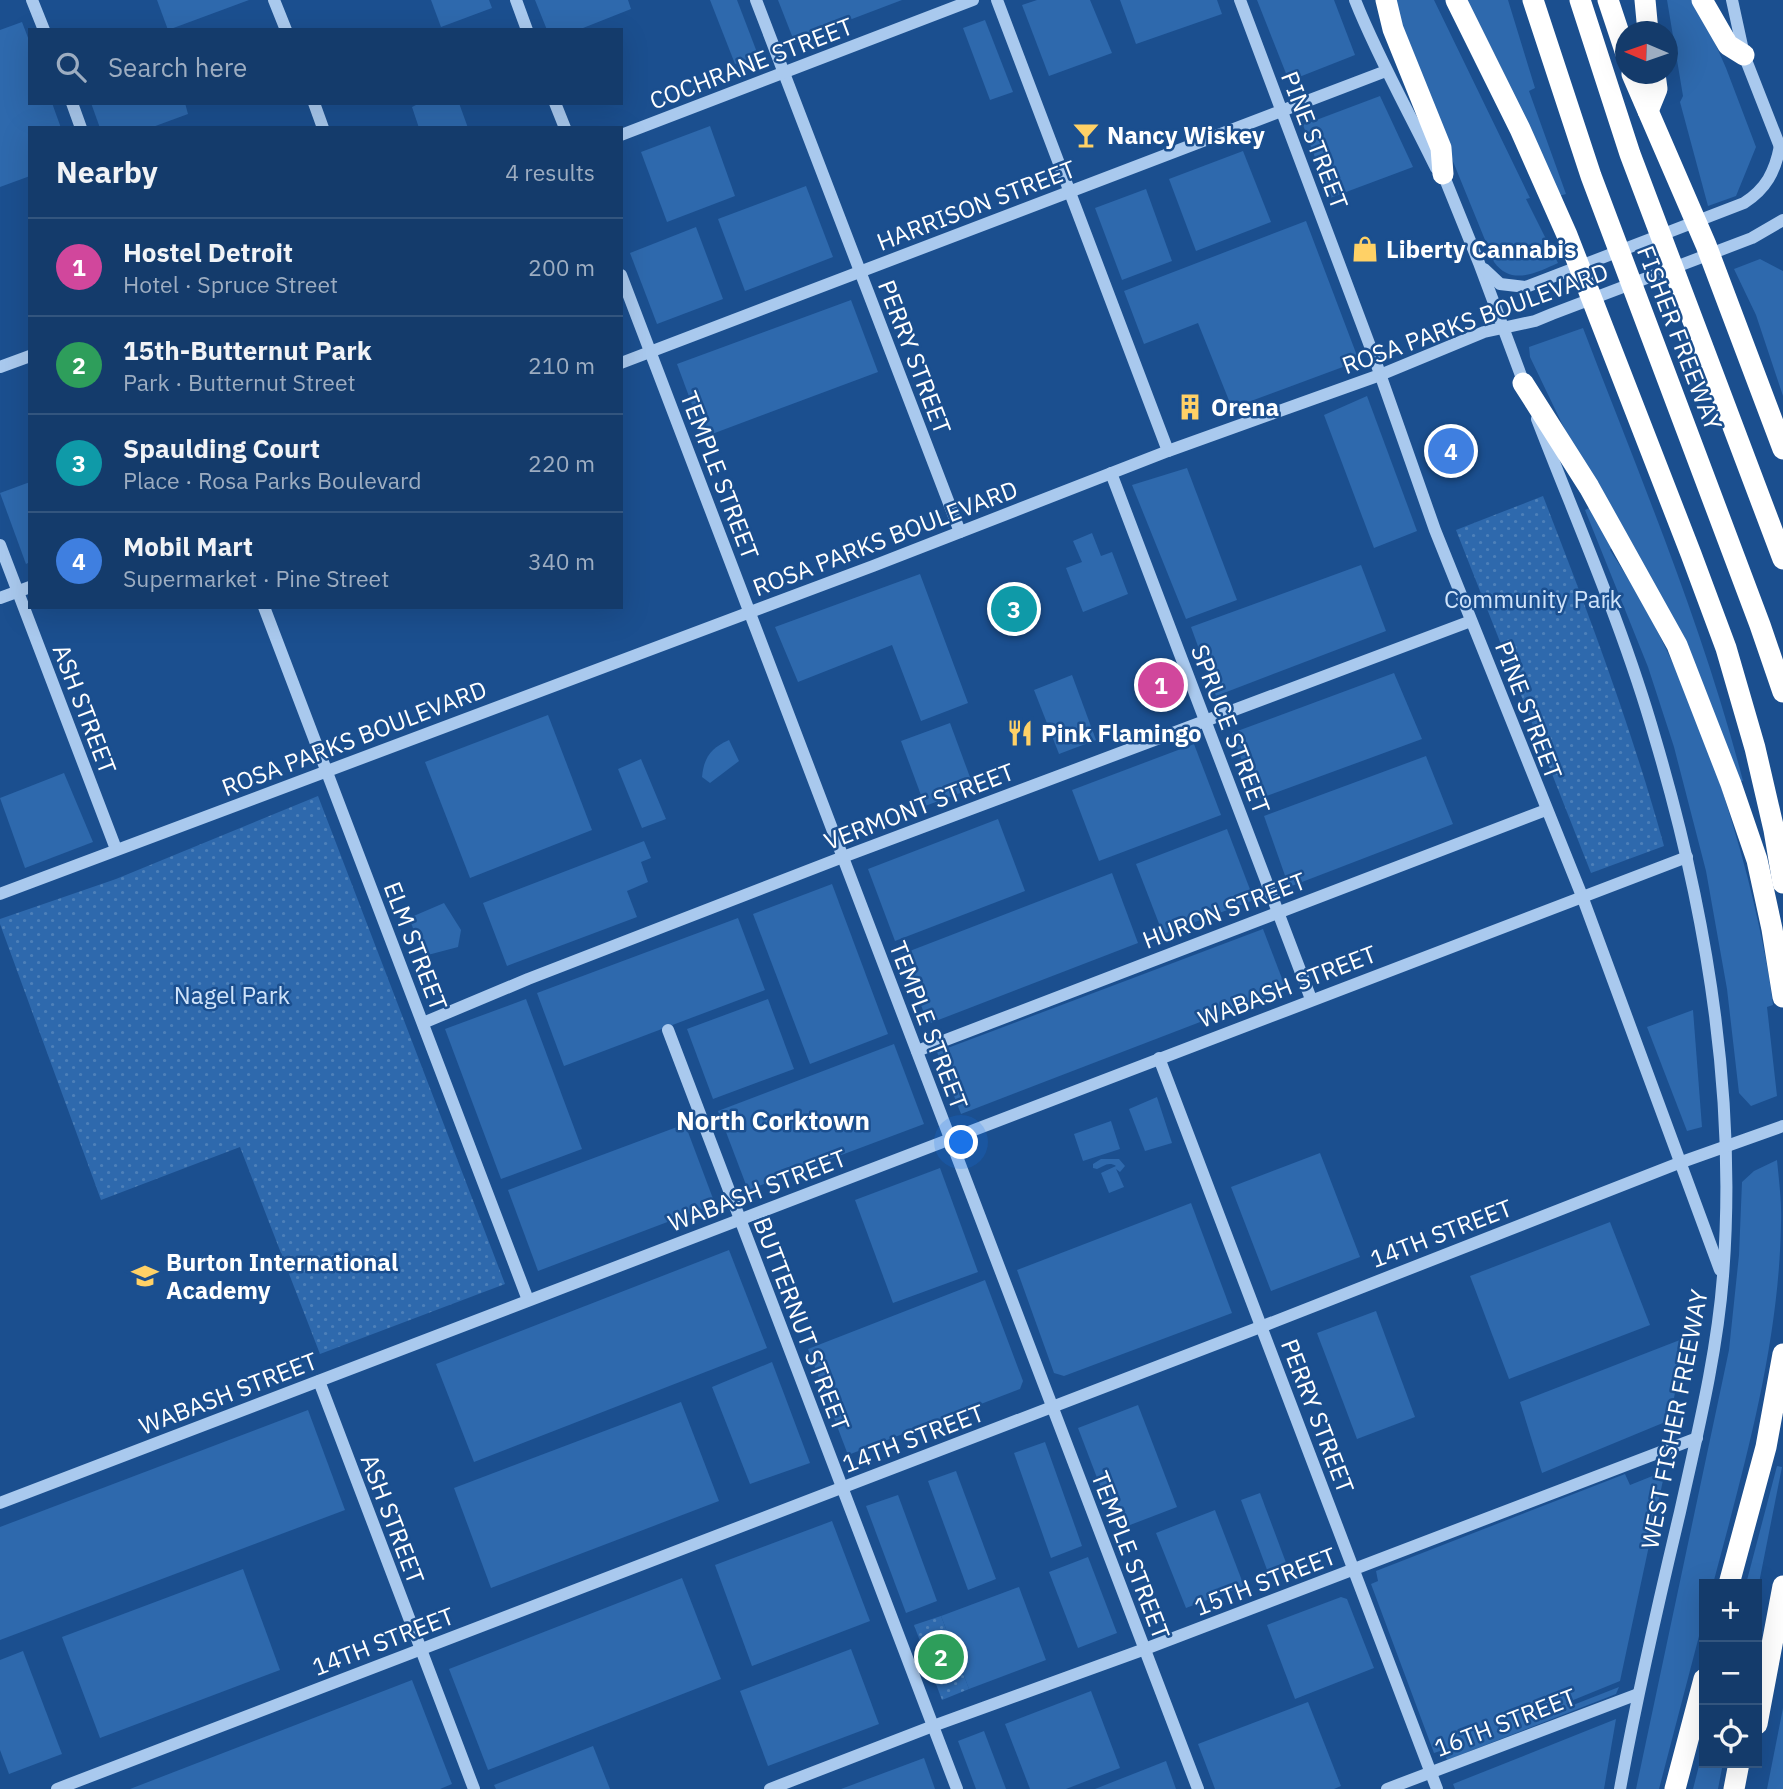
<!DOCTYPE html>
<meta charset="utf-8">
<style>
:root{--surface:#143b6b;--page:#1d4271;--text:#f1f3f6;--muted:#9dadc1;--line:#33557e;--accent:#ffd166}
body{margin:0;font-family:"IBM Plex Sans",sans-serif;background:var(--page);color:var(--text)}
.controls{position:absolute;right:21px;bottom:21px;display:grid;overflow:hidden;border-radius:0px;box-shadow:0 7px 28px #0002}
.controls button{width:63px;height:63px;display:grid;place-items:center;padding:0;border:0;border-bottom:2px solid var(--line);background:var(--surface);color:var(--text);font:35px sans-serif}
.compass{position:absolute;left:1615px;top:21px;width:63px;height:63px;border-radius:50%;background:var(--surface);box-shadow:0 7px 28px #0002;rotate:272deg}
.you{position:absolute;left:962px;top:1143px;width:24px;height:24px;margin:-18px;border:5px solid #fff;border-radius:50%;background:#1a73e8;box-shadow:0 0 0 10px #1a73e833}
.badge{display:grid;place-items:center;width:46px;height:46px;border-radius:50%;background:var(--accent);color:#fff;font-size:23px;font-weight:700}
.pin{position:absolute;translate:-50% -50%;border:4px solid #fff;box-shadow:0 2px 7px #0006}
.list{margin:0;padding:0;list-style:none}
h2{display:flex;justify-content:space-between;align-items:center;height:91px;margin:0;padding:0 28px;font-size:30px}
h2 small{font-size:23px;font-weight:400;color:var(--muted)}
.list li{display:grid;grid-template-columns:46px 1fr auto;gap:21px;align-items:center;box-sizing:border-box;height:98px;padding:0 28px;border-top:2px solid var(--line)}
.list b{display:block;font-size:26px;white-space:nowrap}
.list p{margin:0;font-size:23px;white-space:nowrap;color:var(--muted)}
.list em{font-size:23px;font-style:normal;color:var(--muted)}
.icon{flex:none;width:38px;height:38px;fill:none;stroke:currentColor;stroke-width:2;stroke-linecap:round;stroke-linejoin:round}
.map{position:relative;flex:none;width:1783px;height:1789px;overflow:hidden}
.search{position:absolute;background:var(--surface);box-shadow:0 7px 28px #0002;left:28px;top:28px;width:595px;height:77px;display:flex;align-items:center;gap:18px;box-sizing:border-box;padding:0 24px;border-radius:0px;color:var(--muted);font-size:26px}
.panel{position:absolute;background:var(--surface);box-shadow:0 7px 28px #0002;left:28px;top:126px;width:595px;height:483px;border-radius:0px}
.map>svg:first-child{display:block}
.green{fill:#2e69ad}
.park{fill:url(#park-dots)}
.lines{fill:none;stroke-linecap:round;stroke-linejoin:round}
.minor{stroke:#a9c9ee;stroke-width:12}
.highway{stroke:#fff;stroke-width:21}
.labels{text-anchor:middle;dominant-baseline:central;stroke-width:5;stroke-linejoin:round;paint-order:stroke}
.street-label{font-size:24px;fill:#fff;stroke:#1b4f8f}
.poi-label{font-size:24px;font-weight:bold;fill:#fff;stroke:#1b4f8f;text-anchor:start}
.park-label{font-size:24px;fill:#cfe3fa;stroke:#1b4f8f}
.neighbourhood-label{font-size:26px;font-weight:bold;fill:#fff;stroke:#1b4f8f}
</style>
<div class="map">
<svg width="1783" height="1789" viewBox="0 0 1783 1789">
<defs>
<pattern id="park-dots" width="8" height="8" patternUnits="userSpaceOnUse" patternTransform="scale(1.75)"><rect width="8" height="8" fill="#2e69ad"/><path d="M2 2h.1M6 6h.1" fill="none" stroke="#4d80b9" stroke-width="1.8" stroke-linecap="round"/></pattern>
</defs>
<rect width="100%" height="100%" fill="#1b4f8f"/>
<!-- green -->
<g class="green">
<path d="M157 0H249L168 30Z"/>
<path d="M431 0H489L492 8 441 27Z"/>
<path d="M535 0H628L631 9 578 30H547Z"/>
<path d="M710 0H737L758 55 735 64Z"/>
<path d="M778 0H902L794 41Z"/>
<path d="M1037 0H1090L1112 53 1049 76 1022 5Z"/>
<path d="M1120 0H1217L1222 14 1136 44Z"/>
<path d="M1257 0H1334L1355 55 1289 81Z"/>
<path d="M1392 0H1434L1530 198 1526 199 1558 263C1536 273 1511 286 1494 262L1419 78Z"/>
<path d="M1467 0H1508L1535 88 1529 91 1566 194 1559 196 1498 61Z"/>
<path d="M1667 0H1696L1726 68 1756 147 1736 196 1708 206 1680 102 1683 96Z"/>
<path d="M985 20 1013 92 990 100 963 28Z"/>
<path d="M22 22 30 43V103H52L61 128H30V176L0 187V30Z"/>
<path d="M1380 96 1413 167 1330 198 1303 125Z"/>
<path d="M91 103H185L188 114 150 128H100Z"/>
<path d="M420 103H459L468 128H419L412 107Z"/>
<path d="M710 126 735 196 667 222 641 152Z"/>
<path d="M1243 151 1271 222 1196 251 1169 179Z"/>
<path d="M806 186 833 257 745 291 718 219Z"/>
<path d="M1146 189 1172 261 1122 280 1095 208Z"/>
<path d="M1306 221 1359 361 1232 408 1198 323 1144 344 1124 291Z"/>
<path d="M696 227 723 299 657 324 630 253Z"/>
<path d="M1760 259 1783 271V396L1756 315 1734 269Z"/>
<path d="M851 300 878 372 704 437 677 364Z"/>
<path d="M1583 328C1640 477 1703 626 1743 781H1739L1590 471 1566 432 1530 357 1529 347Z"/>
<path d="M1367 396 1417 531 1374 548 1324 415Z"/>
<path d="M1187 468 1237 600 1186 619 1132 485Z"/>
<path d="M30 482V562L26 564 0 493Z"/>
<path d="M1589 508 1612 547 1610 550C1676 649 1718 764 1748 879 1758 920 1768 963 1773 1005L1767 1007 1777 1096 1751 1106 1739 1093 1727 989 1706 871 1674 747 1648 667 1585 510Z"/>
<path d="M1092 533 1101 556 1112 552 1128 594 1083 612 1066 568 1082 562 1073 541Z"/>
<path d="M1361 565 1386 631 1216 696 1191 627Z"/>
<path d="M920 574 968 703 921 721 892 645 798 682 775 627Z"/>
<path d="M1394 673 1422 739 1256 800 1232 733Z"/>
<path d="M1072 675 1096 740 1059 754 1034 690Z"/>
<path d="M548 715 592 830 470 878 425 762Z"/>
<path d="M950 723 974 788 925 806 901 741Z"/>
<path d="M729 740 739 761 710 783 702 777C704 757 711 748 729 740Z"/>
<path d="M1194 744 1221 815 1099 861 1072 790Z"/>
<path d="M1426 756 1453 824 1289 887 1264 816Z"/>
<path d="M641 759 666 819 642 828 618 769Z"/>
<path d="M64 773 93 842 25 868 0 798Z"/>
<path d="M998 819 1025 891 895 941 868 869Z"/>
<path d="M1227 829 1254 900 1163 934 1136 864Z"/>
<path d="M644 841 651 858 641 862 648 882 627 891 637 917 507 966 483 903Z"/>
<path d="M1112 873 1138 943 928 1024 902 954Z"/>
<path d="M832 884 888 1034 810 1064 753 914Z"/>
<path d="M444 903 461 930 458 947 424 956 409 918Z"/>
<path d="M738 918 765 990 564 1066 537 993Z"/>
<path d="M1263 929 1286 989 961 1114 937 1052Z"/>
<path d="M526 999 582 1149 501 1179 445 1029Z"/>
<path d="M768 999 794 1069 713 1099 687 1029Z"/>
<path d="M1693 1010 1702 1127 1687 1131 1647 1027Z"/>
<path d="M894 1044 924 1124 748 1190 718 1111Z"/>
<path d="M1157 1097 1172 1143 1145 1151 1129 1109Z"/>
<path d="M1111 1121 1120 1149 1083 1161 1074 1134Z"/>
<path d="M685 1124 715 1204 538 1271 508 1190Z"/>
<path d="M1320 1153 1360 1257 1271 1291 1231 1187Z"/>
<path d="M1101 1159H1119L1125 1166 1120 1172 1116 1169 1124 1187 1109 1193 1101 1173 1116 1166C1108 1161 1103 1167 1097 1169L1093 1168V1164Z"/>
<path d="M1777 1160C1779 1181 1782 1203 1781 1224 1779 1346 1744 1467 1713 1584H1704V1617L1659 1789H1636L1729 1350 1739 1255 1742 1182 1754 1171Z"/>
<path d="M940 1168 978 1272 893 1303 855 1200Z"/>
<path d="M1191 1203 1232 1313 1064 1376 1054 1373 1017 1270Z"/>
<path d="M1610 1222 1650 1325 1509 1379 1470 1276Z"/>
<path d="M729 1250 767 1348 474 1462 436 1364Z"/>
<path d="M985 1280 1023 1381 1020 1389 848 1455 808 1349Z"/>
<path d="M1376 1311 1415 1417 1357 1439 1317 1333Z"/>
<path d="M1685 1338 1670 1420 1542 1473 1520 1402Z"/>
<path d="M772 1362 810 1463 750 1484 712 1387Z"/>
<path d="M681 1402 719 1501 491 1588 454 1488Z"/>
<path d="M1138 1405 1177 1507 1117 1530 1078 1428Z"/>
<path d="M308 1410 345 1510 0 1640V1527Z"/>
<path d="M1045 1442 1082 1546 1051 1558 1014 1453Z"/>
<path d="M1777 1466 1782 1467 1757 1593V1584H1746Z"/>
<path d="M956 1471 996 1579 968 1590 928 1481Z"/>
<path d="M1665 1471 1620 1681 1566 1703 1568 1707 1619 1687 1616 1694 1447 1760 1443 1750 1434 1753 1371 1584 1378 1581 1376 1571 1625 1474 1630 1485Z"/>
<path d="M1260 1493 1288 1568 1269 1575 1241 1500Z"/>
<path d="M898 1495 937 1601 906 1613 866 1506Z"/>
<path d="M1215 1510 1244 1586 1186 1608 1156 1533Z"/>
<path d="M832 1521 870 1621 752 1666 715 1565Z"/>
<path d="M1088 1557 1117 1633 1078 1648 1049 1572Z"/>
<path d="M243 1569 280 1670 100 1738 62 1637Z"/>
<path d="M682 1578 721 1679 488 1770 449 1669Z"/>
<path d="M1019 1587 1046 1660 969 1689 941 1616Z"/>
<path d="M1341 1597 1347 1599 1374 1668 1295 1699 1267 1625Z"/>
<path d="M851 1649 879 1724 768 1766 740 1691Z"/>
<path d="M23 1651 62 1754 9 1774 0 1750V1660Z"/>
<path d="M412 1680 452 1784 440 1789H130Z"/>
<path d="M1091 1691 1120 1768 1066 1789H1030L1005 1724Z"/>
<path d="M1308 1702 1341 1786 1334 1789H1215L1198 1744Z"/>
<path d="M1783 1708V1789H1767L1768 1784Z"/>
<path d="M1616 1719 1604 1789H1455L1453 1784Z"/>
<path d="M984 1731 1006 1789H976L958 1741Z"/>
<path d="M593 1746 610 1789H496L494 1785Z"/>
<path d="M1704 1746V1763H1723L1718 1789H1693Z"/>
<path d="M924 1758 935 1789H841Z"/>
<path d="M1166 1761 1176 1789H1095Z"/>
</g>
<!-- park -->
<g class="park">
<path d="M1543 496C1588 612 1631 726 1664 846L1591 873 1456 530Z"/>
<path d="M318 796 505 1284 320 1354 240 1147 101 1200 0 924V919L116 879Z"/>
<path d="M941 1616 969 1689 942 1700 914 1625Z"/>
</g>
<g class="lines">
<!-- minor -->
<g class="minor">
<path d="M32 0 44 30"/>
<path d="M274 0 286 30"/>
<path d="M516 0 527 30"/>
<path d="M756 0 960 532"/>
<path d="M997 0 1168 451"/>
<path d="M1240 0 1373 354 1435 530 1582 896 1720 1270"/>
<path d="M1355 0C1378 58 1409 112 1436 168L1443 174 1479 263 1526 389"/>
<path d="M1732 0 1744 55 1782 152"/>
<path d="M72 103 81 128"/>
<path d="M314 103 323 128"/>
<path d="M555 103 565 128"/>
<path d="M621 135 973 0"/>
<path d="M1484 269 1500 284 1526 287 1744 203C1766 189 1775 172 1780 146"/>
<path d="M621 275 1198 1789"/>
<path d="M621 363 1386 71"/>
<path d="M0 367 30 356"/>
<path d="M1537 419C1578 525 1624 629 1655 738 1706 910 1737 1096 1723 1276 1717 1355 1697 1435 1680 1512 1658 1604 1637 1696 1620 1789"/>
<path d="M1111 473 1311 999"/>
<path d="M0 545 116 849"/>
<path d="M0 598 30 587"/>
<path d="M264 607 528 1300"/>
<path d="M0 894 873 566 1168 451 1380 375 1484 332 1535 321 1552 314 1752 238 1783 220"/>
<path d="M423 1023 528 979 843 857 1471 621"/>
<path d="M668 1030 957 1789"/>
<path d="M917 1051 1546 810"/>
<path d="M1159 1058 1437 1789"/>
<path d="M319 1381 474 1789"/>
<path d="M0 1503 1687 857"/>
<path d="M57 1789 1276 1321 1679 1163 1783 1126"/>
<path d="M770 1789 933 1726 1145 1649 1697 1438"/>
<path d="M1387 1789 1638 1694"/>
</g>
<!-- highway -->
<g class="highway">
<path d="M1386 0 1393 29 1441 148 1443 174"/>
<path d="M1456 0 1520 129 1567 235 1691 554 1726 648 1755 748 1774 830 1783 883"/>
<path d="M1533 0 1591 176 1760 625 1783 692"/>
<path d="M1580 0 1630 154 1783 559"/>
<path d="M1608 0 1626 54"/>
<path d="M1645 0 1648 32"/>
<path d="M1702 0 1728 45 1744 55"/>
<path d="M1632 74 1706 245 1783 449"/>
<path d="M1648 111 1657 89 1655 74"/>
<path d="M1523 383 1589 487 1677 645 1731 784 1757 860 1772 929 1783 997"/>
<path d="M1729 1584 1766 1447 1783 1354"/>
<path d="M1757 1724 1783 1586"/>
<path d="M1675 1789 1704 1679"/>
<path d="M1734 1789 1739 1763"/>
</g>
</g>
<!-- icons -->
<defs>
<g id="bar-bare" transform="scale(2.1)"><path d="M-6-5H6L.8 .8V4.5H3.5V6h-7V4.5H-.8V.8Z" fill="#ffd166" stroke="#1b4f8f" stroke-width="2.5" paint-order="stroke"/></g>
<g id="shop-bare" transform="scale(2.1)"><path d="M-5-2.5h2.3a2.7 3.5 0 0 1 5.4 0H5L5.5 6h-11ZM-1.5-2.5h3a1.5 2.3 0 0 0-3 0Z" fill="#ffd166" stroke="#1b4f8f" stroke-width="2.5" paint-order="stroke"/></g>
<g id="building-bare" transform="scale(2.1)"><path d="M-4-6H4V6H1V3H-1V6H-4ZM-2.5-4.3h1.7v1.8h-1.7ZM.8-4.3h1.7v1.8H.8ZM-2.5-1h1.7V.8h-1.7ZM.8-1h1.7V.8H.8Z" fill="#ffd166" stroke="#1b4f8f" stroke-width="2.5" paint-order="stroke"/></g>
<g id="restaurant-bare" transform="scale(2.1)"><path d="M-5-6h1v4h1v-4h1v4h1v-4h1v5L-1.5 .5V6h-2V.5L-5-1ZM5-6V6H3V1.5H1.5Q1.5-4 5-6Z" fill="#ffd166" stroke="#1b4f8f" stroke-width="2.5" paint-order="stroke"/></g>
<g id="school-bare" transform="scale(2.1)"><path d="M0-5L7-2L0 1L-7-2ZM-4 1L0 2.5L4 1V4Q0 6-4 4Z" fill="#ffd166" stroke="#1b4f8f" stroke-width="2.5" paint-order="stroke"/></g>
</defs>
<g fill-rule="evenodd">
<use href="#bar-bare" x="1086" y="135"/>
<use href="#shop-bare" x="1365" y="249"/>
<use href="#building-bare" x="1190" y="407"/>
<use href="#restaurant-bare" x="1020" y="733"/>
<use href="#school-bare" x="145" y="1276"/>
</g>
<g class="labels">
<!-- street labels -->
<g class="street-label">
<text transform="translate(751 63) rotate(-21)">COCHRANE STREET</text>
<text transform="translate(1315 140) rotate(69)">PINE STREET</text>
<text transform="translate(976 205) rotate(-21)">HARRISON STREET</text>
<text transform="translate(1475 318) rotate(-20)">ROSA PARKS BOULEVARD</text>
<text transform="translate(1680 338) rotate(69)">FISHER FREEWAY</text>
<text transform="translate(915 357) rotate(69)">PERRY STREET</text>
<text transform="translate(720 475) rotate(69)">TEMPLE STREET</text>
<text transform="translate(885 538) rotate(-21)">ROSA PARKS BOULEVARD</text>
<text transform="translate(85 709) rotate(69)">ASH STREET</text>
<text transform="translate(1529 710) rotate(69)">PINE STREET</text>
<text transform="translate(1231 729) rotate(69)">SPRUCE STREET</text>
<text transform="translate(354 738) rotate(-21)">ROSA PARKS BOULEVARD</text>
<text transform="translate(919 806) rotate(-21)">VERMONT STREET</text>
<text transform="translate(1224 910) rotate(-21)">HURON STREET</text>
<text transform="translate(416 946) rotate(69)">ELM STREET</text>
<text transform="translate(1287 986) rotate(-21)">WABASH STREET</text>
<text transform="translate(929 1025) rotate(69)">TEMPLE STREET</text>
<text transform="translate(757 1190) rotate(-21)">WABASH STREET</text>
<text transform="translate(1441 1233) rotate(-21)">14TH STREET</text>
<text transform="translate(802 1324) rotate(69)">BUTTERNUT STREET</text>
<text transform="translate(228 1393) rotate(-21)">WABASH STREET</text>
<text transform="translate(1318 1416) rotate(69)">PERRY STREET</text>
<text transform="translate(1674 1419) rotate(-79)">WEST FISHER FREEWAY</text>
<text transform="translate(913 1438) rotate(-21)">14TH STREET</text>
<text transform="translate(393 1519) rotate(69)">ASH STREET</text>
<text transform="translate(1131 1555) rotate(69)">TEMPLE STREET</text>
<text transform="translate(1265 1581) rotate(-21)">15TH STREET</text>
<text transform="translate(383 1641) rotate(-21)">14TH STREET</text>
<text transform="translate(1505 1722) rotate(-21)">16TH STREET</text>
</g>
<!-- poi labels -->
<g class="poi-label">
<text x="1107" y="135">Nancy Wiskey</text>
<text x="1386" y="249">Liberty Cannabis</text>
<text x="1211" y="407">Orena</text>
<text x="1041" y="733">Pink Flamingo</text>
<text x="166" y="1262">Burton International<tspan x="166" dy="28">Academy</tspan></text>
</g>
<!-- park labels -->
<g class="park-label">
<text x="1533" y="599">Community Park</text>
<text x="232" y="995">Nagel Park</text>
</g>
<!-- neighbourhood labels -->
<g class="neighbourhood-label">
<text x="773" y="1120">North Corktown</text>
</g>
</g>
</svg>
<div class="controls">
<button>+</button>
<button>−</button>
<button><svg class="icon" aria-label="locate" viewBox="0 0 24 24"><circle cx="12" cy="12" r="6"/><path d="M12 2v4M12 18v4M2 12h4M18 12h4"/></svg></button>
</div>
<svg class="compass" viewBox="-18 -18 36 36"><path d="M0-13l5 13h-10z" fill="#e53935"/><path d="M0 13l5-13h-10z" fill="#9dadc1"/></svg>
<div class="you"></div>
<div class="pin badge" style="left:1161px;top:685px;background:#d1479c">1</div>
<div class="pin badge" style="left:941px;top:1657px;background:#2e9e5b">2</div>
<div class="pin badge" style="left:1014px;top:609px;background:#0f9aa8">3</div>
<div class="pin badge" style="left:1451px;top:451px;background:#3f7fe0">4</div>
<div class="search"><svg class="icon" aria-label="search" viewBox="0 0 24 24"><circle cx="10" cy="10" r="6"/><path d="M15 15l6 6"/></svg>Search here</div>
<section class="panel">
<h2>Nearby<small>4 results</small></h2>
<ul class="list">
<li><span class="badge" style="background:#d1479c">1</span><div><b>Hostel Detroit</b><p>Hotel · Spruce Street</p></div><em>200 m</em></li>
<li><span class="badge" style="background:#2e9e5b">2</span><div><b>15th-Butternut Park</b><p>Park · Butternut Street</p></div><em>210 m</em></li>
<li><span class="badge" style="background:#0f9aa8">3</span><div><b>Spaulding Court</b><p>Place · Rosa Parks Boulevard</p></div><em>220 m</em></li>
<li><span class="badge" style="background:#3f7fe0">4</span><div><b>Mobil Mart</b><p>Supermarket · Pine Street</p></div><em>340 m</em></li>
</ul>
</section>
</div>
